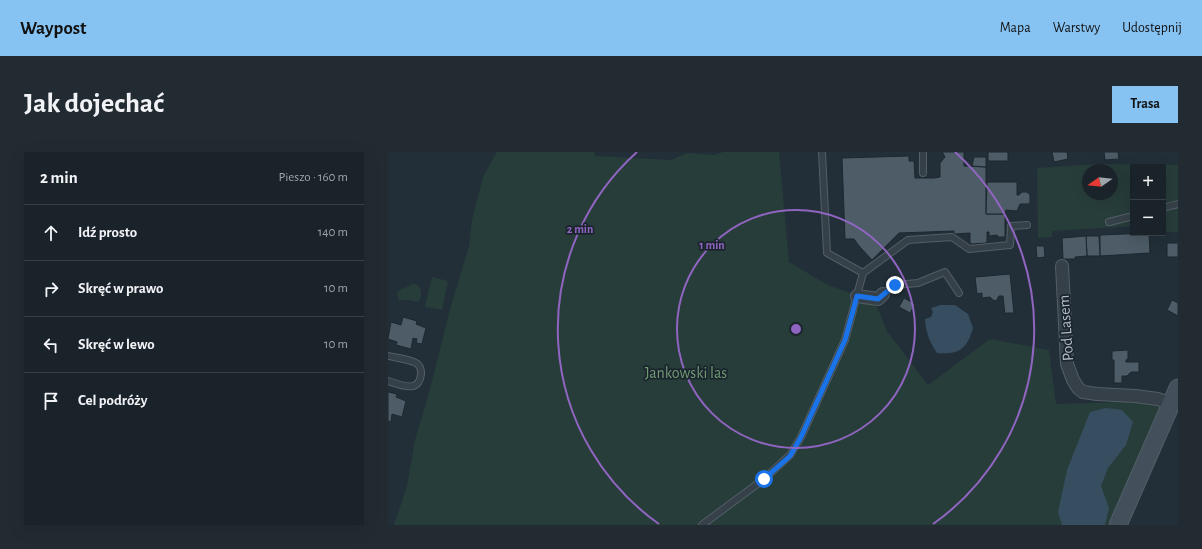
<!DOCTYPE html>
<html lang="pl">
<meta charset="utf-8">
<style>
:root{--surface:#1a232a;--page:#232b32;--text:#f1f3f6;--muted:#9fa4a8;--line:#384047;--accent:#86c3f3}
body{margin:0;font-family:"Alegreya Sans",sans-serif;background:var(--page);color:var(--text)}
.controls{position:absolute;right:12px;top:12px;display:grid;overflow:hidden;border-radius:0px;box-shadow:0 4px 16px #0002}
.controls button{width:36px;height:36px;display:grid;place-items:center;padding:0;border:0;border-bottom:1px solid var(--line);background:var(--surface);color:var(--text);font:20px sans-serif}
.compass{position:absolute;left:694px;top:12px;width:36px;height:36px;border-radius:50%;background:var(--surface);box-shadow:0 4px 16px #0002;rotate:256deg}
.stop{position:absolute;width:12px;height:12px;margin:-9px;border:3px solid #1a73e8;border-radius:50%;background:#fff}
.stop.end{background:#1a73e8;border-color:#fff;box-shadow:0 1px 4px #0008}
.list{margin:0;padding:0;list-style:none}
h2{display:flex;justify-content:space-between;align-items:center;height:52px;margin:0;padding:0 16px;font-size:17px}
h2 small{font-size:13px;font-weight:400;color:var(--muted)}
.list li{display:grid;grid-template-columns:26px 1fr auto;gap:12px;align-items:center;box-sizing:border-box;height:56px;padding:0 16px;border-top:1px solid var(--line)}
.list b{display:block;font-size:15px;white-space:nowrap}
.list em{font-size:13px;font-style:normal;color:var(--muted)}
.icon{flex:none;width:22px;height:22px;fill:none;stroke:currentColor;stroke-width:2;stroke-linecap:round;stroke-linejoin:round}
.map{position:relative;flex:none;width:790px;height:373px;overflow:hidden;border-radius:0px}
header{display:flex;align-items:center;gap:24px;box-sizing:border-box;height:56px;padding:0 20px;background:var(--accent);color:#111}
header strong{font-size:19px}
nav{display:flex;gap:22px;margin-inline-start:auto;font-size:14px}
.intro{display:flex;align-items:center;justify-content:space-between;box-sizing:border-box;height:96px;padding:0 24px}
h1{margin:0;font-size:28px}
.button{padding:10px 18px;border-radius:0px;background:var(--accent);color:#111;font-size:14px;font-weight:700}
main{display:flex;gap:24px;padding:0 24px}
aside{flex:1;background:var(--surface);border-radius:0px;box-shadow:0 4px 16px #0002}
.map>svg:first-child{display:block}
.green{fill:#273d3a;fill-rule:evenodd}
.water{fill:#364e5f}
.building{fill:#4d5c67;stroke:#1d272f}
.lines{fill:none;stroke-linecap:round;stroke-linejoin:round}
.lane-casing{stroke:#535e66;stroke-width:8}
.street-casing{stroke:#535e66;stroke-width:14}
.secondary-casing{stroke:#535e66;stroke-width:19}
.lane{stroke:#354048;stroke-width:6}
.street{stroke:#354048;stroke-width:12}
.secondary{stroke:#43505b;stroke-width:17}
.route{stroke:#1a73e8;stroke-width:5}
.ring{fill:none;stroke:#9065c1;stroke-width:2}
.labels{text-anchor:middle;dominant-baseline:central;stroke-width:3.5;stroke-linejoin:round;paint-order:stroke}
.street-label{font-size:16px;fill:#b0bbc5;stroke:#1b252d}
.park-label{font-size:16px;fill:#709972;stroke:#1b252d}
.centre{fill:#9065c1;stroke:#1b252d;stroke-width:2}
.ring-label{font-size:12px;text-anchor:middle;font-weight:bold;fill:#9065c1;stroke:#1b252d;stroke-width:3.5;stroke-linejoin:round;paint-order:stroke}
</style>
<header>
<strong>Waypost</strong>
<nav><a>Mapa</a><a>Warstwy</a><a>Udostępnij</a></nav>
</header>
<div class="intro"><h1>Jak dojechać</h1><a class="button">Trasa</a></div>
<main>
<aside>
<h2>2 min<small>Pieszo · 160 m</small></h2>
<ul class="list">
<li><svg class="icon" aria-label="ahead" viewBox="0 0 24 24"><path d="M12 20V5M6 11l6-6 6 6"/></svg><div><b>Idź prosto</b></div><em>140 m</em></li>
<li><svg class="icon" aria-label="right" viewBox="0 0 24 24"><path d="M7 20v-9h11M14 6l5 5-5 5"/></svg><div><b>Skręć w prawo</b></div><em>10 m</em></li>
<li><svg class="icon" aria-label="left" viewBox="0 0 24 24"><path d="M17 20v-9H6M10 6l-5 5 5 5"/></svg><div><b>Skręć w lewo</b></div><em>10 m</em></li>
<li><svg class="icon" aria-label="arrive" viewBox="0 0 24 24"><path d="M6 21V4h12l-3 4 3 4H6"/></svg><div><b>Cel podróży</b></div></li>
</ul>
</aside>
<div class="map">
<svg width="790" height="373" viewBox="0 0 790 373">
<rect width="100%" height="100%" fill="#222f38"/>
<!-- green -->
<g class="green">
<path d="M109 0H206L207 4 283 8 299 1 326 3 335 0H391L401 110 440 133 487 150 499 179 540 233 602 187 661 198 668 252 768 249 772 257 720 373H6L19 334 27 288 41 241 63 154 81 94 84 68 95 25Z"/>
<path d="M710 12 790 13V80H776L775 15H745V74L664 79V85L650 86 649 16ZM700 18H724V42H700Z"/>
<path d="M44 125 60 129 54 158 37 155Z"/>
<path d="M25 132C34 133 34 141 32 148L29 150 20 148H11L9 141 12 138Z"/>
</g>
<!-- water -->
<g class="water">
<path d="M553 153H567L580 162 585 176C579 197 571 203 549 201 541 189 538 180 537 167L543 165 545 160 543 156Z"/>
<path d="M718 256 734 258 745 270 738 293 720 316 713 334 721 356 717 373H674L670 360 679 318 702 260Z"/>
</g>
<!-- building -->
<g class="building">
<path d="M554 0H576V14L598 15V62H617V85H610L609 83 601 84V80H599V90L598 91 583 92 582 90V81L566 82V79L511 81 484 108 471 94 466 87H457L454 6 521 4V9H526L527 26H546L552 25V11L557 5Z"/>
<rect x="600" y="0" width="20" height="9"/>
<path d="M664 0H679L680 7 666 10Z"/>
<path d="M716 0H730L731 7 717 8Z"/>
<path d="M586 5H598V15L584 14Z"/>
<path d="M599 30H629V43H631L634 40H639L642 43V51L640 52H632L629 59 618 58 617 62H598Z"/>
<path d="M761 81 762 101 712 104V83Z"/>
<path d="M698 84H711L712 104H699Z"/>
<path d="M698 84 699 104 687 105V107H675L674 86Z"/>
<rect x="779" y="91" width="11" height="14"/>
<path d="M648 94H656L657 105 649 106Z"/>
<path d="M622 122 626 161H618L617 163 615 144H611L608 149 605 148 602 145 594 146V141L589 142 587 125Z"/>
<path d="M516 146 527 152 522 161 511 155Z"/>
<path d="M784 148 790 151V164L779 158Z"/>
<path d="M15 165 29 169 28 172 38 176 34 192 28 191 29 187 25 186 23 197 8 193 9 190 0 187 3 170 13 173Z"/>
<path d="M740 198V207L738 208V210H751V220H743L739 224H734V231H726V208H724V199Z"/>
<path d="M0 240 9 242 8 245 18 249 14 265 4 262 3 270 0 269Z"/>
</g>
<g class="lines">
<!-- lane casing -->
<g class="lane-casing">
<g id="lane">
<path d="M535 0V21"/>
<path d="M775 56 790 52"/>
<path d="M721 70 745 64"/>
<path d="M475 121 520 88 564 85 581 97 622 93 623 74 639 73"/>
<path d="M495 142 507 133 530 131 557 120 571 141"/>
<path d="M0 204C9 206 20 207 28 211 36 215 34 232 25 234 18 236 7 231 0 229"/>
<path d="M314 373 376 327 402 303 413 285 457 188 475 121 439 101 434 0"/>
</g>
</g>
<!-- street casing -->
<g class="street-casing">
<g id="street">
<path d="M674 114 679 212 685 228 690 236 695 240 709 242 747 244 770 247 783 252"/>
<path d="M469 144 490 147 495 142"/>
</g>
</g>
<!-- secondary casing -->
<g class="secondary-casing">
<path id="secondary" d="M730 373 790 236"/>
</g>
<!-- lane -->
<use href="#lane" class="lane"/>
<!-- street -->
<use href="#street" class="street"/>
<!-- secondary -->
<use href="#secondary" class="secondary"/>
</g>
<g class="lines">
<!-- route -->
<path class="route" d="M376 327 402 304 413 285 457 188 469 144 490 147 507 133"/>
</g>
<!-- distance rings -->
<g class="ring">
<circle cx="408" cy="177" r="119"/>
<path d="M271 372A238 238 0 0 1 249 0M567 0A238 238 0 0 1 545 372"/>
</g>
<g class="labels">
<!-- street labels -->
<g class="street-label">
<text transform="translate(678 176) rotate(-94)">Pod Lasem</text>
</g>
<!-- park labels -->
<g class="park-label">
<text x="298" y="221">Jankowski las</text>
</g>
</g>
<circle cx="408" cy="177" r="6" class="centre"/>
<g class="ring-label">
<text x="192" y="81">2 min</text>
<text x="324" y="97">1 min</text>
</g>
</svg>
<div class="controls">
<button>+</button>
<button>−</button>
</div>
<svg class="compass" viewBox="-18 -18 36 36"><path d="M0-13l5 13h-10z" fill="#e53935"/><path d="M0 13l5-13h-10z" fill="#9fa4a8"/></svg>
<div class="stop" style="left:376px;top:327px"></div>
<div class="stop end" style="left:507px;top:133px"></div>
</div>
</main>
